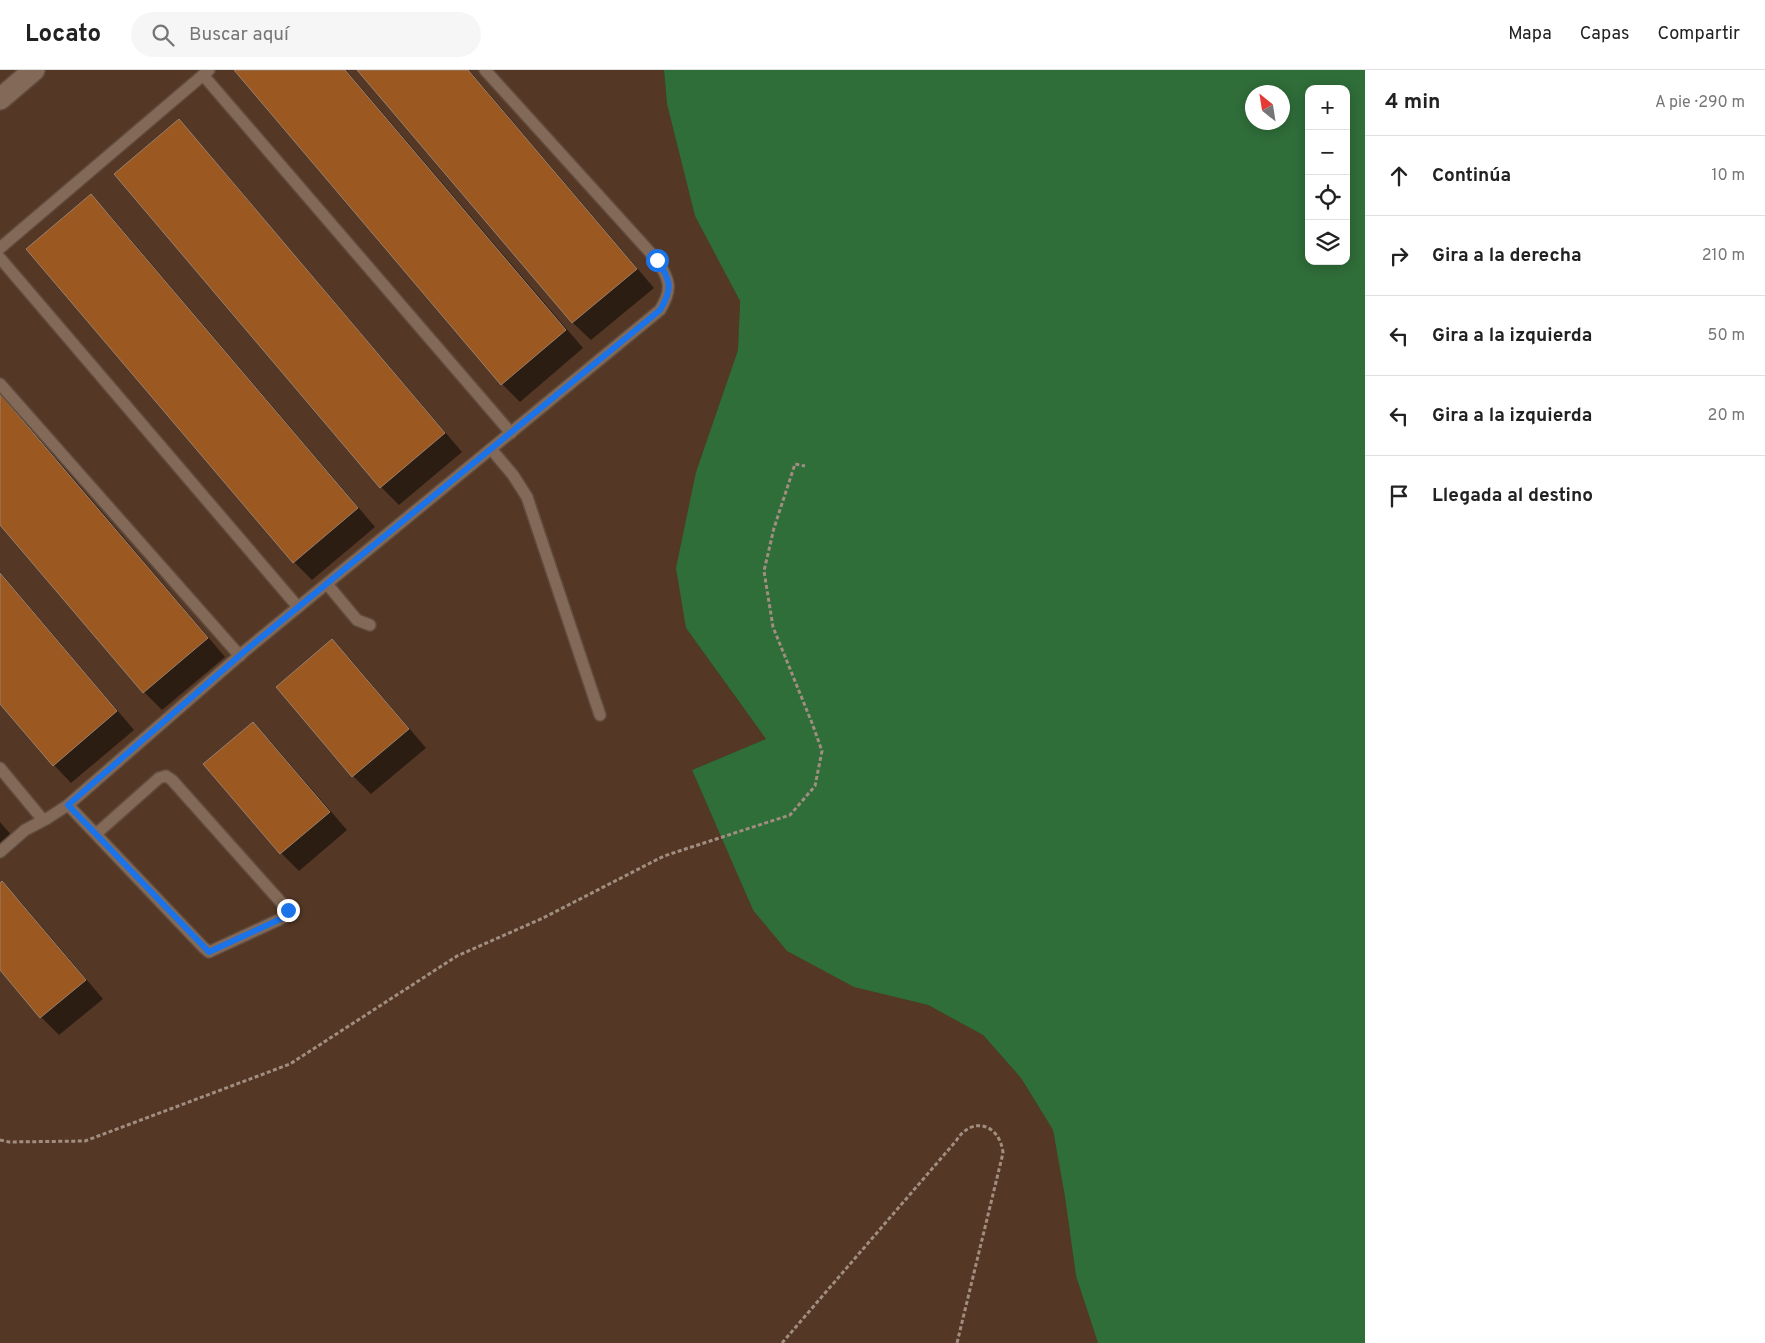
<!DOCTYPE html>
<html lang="es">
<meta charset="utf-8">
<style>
:root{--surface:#fff;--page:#f6f6f6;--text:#222;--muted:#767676;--line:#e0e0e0}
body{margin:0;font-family:Overpass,sans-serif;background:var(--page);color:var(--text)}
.controls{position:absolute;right:15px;top:15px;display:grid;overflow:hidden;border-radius:10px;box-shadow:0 2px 12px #0003}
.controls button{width:45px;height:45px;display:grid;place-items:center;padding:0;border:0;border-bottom:1px solid var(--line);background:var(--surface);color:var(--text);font:25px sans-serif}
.compass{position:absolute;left:1245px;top:15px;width:45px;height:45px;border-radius:50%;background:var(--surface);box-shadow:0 2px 12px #0003;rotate:330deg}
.stop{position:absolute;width:15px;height:15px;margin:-11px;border:4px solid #1a73e8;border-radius:50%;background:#fff}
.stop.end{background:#1a73e8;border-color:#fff;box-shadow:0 1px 5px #0008}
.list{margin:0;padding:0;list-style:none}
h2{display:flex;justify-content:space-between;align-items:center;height:65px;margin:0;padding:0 20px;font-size:21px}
h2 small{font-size:16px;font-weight:400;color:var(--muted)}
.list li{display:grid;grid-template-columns:32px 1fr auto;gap:15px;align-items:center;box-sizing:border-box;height:80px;padding:0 20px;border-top:1px solid var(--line)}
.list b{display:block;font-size:19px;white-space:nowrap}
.list em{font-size:16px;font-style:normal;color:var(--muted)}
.icon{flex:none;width:28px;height:28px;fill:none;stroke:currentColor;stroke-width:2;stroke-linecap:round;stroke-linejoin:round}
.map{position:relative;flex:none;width:1365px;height:1273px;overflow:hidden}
header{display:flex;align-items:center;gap:30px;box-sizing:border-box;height:70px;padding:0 25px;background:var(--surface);border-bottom:1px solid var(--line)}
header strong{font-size:24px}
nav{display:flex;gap:28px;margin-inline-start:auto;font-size:18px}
.search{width:350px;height:45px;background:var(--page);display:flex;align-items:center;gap:12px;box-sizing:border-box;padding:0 18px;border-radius:28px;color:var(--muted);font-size:19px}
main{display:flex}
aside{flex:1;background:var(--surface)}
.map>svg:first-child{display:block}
.built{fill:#543724}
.green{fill:#2f6d39;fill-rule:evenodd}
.shadow{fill:#0007}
.building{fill:#9b5821;stroke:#9b806d}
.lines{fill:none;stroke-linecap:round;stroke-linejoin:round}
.lane-casing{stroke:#604c3e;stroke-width:14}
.street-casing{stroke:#604c3e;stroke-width:24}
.path{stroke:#a18e81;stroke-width:3;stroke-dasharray:4 2.5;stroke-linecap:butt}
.lane{stroke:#836957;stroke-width:11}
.street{stroke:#836957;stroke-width:21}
.route{stroke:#1a73e8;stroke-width:6}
</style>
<header>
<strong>Locato</strong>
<div class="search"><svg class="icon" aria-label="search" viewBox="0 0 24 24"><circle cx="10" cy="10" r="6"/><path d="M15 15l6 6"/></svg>Buscar aquí</div>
<nav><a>Mapa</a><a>Capas</a><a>Compartir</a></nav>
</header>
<main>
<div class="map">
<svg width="1365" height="1273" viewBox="0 0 1365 1273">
<rect width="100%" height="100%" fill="#473020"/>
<!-- built -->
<path class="built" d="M0 0H664L667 34 695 146 740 231 738 280 696 402 686 558 766 669 692 700 753 840 854 917 928 935 983 965 1021 1008 1053 1060 1065 1127 1076 1206 1098 1273H0Z"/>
<!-- green -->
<path class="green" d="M664 0H1365V1273H1098L1076 1206 1065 1127 1053 1060 1021 1008 983 965 928 935 854 917 787 881 753 840 692 700 766 669 686 558 676 498 696 402 738 280 740 231 695 146 667 34ZM1309 19H1346V191H1309ZM1252 22H1282V52H1252Z"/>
<!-- shadow -->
<g class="shadow">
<path d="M236 0H346L583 278 520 332 502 314Z"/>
<path d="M358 0H469L654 218 591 270 573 253Z"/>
<path d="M178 51 196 69 462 382 399 435 381 417 116 104Z"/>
<path d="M91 126 109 144 375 457 312 510 294 492 28 179Z"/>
<path d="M0 322 225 587 162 640 144 622 0 453Z"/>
<path d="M0 502 134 660 71 713 54 695 0 632Z"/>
<path d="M332 571 350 589 426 678 371 724 353 706Z"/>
<path d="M253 654 271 672 347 760 299 801 281 783Z"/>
<path d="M0 752 13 767 0 778Z"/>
<path d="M2 813 20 831 103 929 59 965 41 947 0 898V815Z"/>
</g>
<!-- building -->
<g class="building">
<path d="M234 0H345L566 260 501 315Z"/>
<path d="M357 0H468L637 199 572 253Z"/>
<path d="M179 49 445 363 380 418 114 104Z"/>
<path d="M91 124 358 438 293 493 26 179Z"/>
<path d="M0 324 208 568 143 623 0 455Z"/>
<path d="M0 503 117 641 53 696 0 634Z"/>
<path d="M332 569 409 659 352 707 276 617Z"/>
<path d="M253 652 330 742 280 784 203 694Z"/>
<path d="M2 811 86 910 40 948 0 900V813Z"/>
</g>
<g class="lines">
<!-- lane casing -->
<g class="lane-casing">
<g id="lane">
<path d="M203 5 511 363"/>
<path d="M0 178 209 0"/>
<path d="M0 188 298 537"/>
<path d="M0 314 240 586"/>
<path d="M491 379 513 405 527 427 600 645"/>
<path d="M327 514 357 550 370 555"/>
<path d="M0 698 43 750"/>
<path d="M68 735 203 877 209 882 287 846 288 840 172 710 166 706 159 708 96 764"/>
<path d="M0 782 25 760 48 748 68 735 246 580 660 240C673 219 670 210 657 190L485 0"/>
</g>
</g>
<!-- street casing -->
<g class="street-casing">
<path id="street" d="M0 29 34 0"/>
</g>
<!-- path -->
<g class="path">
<path d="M0 1070 9 1072 85 1071 290 994 457 886 543 848 664 786 790 745 815 716 822 681 812 653 773 557 764 501 774 458 795 394 805 396"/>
<path d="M782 1273 956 1071C972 1045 1000 1054 1003 1083L957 1273"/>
</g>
<!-- lane -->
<use href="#lane" class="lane"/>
<!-- street -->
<use href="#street" class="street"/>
</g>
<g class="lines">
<!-- route -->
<path class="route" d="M288 840 287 846 209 882 68 735 246 580 660 240C673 219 671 210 657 190"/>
</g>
</svg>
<div class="controls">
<button>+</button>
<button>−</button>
<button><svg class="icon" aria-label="locate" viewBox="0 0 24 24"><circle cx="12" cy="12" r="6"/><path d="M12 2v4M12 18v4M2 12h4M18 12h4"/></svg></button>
<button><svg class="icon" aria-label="layers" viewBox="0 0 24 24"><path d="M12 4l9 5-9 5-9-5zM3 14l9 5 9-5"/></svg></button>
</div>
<svg class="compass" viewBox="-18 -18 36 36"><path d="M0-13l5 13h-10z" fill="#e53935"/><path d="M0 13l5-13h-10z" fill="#767676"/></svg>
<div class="stop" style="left:657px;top:190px"></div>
<div class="stop end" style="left:288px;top:840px"></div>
</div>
<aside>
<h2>4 min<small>A pie · 290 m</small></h2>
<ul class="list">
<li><svg class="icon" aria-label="ahead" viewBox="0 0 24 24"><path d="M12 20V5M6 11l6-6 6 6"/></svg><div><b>Continúa</b></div><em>10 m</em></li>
<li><svg class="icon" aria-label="right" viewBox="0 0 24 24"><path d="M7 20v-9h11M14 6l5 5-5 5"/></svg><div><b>Gira a la derecha</b></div><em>210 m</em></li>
<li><svg class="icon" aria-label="left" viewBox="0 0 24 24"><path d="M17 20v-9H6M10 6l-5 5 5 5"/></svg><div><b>Gira a la izquierda</b></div><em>50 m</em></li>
<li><svg class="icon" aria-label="left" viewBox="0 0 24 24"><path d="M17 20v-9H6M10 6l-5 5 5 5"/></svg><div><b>Gira a la izquierda</b></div><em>20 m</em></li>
<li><svg class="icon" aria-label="arrive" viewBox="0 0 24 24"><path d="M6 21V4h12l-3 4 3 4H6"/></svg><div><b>Llegada al destino</b></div></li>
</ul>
</aside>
</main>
